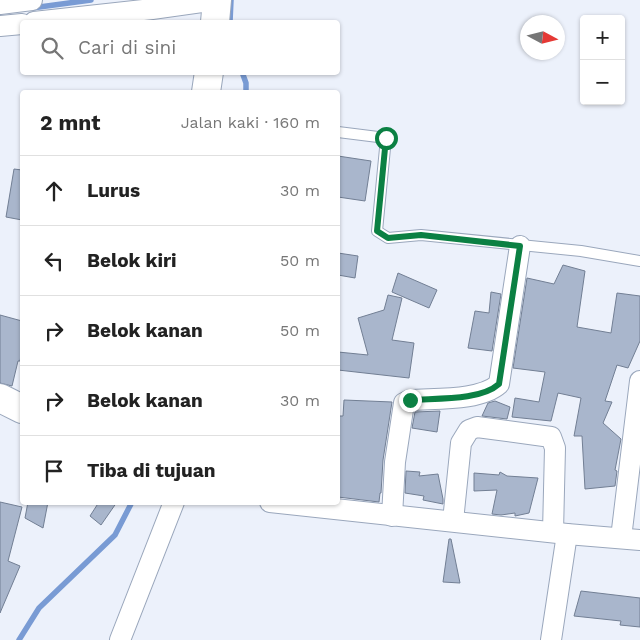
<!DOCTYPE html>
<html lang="id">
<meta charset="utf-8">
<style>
:root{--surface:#fff;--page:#f6f6f6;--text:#222;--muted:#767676;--line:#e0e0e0}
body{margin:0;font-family:"Work Sans",sans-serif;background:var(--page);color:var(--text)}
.controls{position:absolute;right:15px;top:15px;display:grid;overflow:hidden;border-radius:5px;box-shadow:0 1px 4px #0004}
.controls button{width:45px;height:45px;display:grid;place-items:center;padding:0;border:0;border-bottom:1px solid var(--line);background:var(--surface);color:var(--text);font:25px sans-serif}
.compass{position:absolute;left:520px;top:15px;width:45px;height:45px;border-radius:50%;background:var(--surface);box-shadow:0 1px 4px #0004;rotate:97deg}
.stop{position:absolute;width:15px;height:15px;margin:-11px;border:4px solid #0b8043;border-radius:50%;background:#fff}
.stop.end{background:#0b8043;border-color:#fff;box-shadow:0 1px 5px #0008}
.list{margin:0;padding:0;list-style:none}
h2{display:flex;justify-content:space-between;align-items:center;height:65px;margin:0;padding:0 20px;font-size:21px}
h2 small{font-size:16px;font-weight:400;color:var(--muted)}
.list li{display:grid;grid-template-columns:32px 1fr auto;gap:15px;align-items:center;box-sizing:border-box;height:70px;padding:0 20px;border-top:1px solid var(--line)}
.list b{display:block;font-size:19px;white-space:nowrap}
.list em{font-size:16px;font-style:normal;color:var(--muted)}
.icon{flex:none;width:28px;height:28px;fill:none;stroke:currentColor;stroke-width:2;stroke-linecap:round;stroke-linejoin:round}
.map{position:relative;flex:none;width:640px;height:640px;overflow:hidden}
.search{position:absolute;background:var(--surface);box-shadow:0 1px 4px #0004;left:20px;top:20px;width:320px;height:55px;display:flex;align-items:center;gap:12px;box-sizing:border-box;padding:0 18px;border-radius:5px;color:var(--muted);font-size:19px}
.panel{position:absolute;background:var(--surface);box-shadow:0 1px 4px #0004;left:20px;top:90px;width:320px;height:415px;border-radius:5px}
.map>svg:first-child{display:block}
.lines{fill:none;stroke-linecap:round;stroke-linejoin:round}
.stream{stroke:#799bd4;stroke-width:5.5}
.building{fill:#a9b6cc;stroke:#727f94}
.lane-casing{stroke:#9aa7bc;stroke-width:12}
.street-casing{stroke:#9aa7bc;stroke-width:22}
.secondary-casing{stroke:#9aa7bc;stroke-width:30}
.lane{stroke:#fff;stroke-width:10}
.street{stroke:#fff;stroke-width:20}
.secondary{stroke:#fff;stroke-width:28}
.route{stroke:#0b8043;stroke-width:6}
</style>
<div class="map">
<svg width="640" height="640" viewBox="0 0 640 640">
<rect width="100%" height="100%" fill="#ecf1fb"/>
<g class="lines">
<!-- stream -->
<g class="stream">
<path d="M32 8 91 0"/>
<path d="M230 22 231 0"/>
<path d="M242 72 246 83V92"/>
<path d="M19 640 39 608 115 535 132 502"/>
</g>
</g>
<!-- building -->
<g class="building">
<path d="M338 156 371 161 365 201 338 197Z"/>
<path d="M14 169 22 170V220L6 217Z"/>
<path d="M338 253 358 256 355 278 338 275Z"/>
<path d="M563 265 585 271 577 327 611 333 617 293 640 296V341L628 368 617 365 605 401 612 402 603 423 621 439 615 470 617 471 615 486 585 489 582 436H574L581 398 558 393 551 421 512 417 515 398 539 402 545 372 513 368 527 278 554 284Z"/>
<path d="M398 273 437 290 429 308 392 292Z"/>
<path d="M491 292 501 294 492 351 468 348 475 311 489 313Z"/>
<path d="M388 295 402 298 392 340 414 343 409 378 338 370V352L368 355 358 318 384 310Z"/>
<path d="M0 315 22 321V350L20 361H18L12 386 0 383Z"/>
<path d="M344 400 392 402 383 460 381 493H380L379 502 338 497V416H343Z"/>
<path d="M495 401 510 407 507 419 482 416 488 403Z"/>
<path d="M440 411 437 432 412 428 415 412Z"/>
<path d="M406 471 420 472 419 476 438 474 443 499V504L423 500 424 496 405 493Z"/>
<path d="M500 472 507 476 538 478 529 513 515 516V513L501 515 492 514 497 490 474 491V473L499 475Z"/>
<path d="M0 502 22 507 8 561 20 566 0 613Z"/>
<path d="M28 502H48L43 528 25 518Z"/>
<path d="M99 502H117L101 525 90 516Z"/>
<path d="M449 539H451L460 583 443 582Z"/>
<path d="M581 591 640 598V627L620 625 621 621 574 616Z"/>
</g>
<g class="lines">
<!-- lane casing -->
<g class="lane-casing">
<path id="lane" d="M338 132 386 138 377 231 388 238 421 235 581 251 640 261"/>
</g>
<!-- street casing -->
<g class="street-casing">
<g id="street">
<path d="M0 4 32 0"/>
<path d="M34 22 152 9 216 0"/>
<path d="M0 26 22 24"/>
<path d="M270 502 567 534 640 540"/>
<path d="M392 516 395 462 404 403 410 400C436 398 480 401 499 384L520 246"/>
<path d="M453 521 461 443 469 430 477 427 551 437 555 448 553 532"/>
<path d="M621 538 640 381"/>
<path d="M120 640 174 502"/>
<path d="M551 640 567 534"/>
</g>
</g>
<!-- secondary casing -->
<g class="secondary-casing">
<g id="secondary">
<path d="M215 22 217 0"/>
<path d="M206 92 209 72"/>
<path d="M0 398 22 409"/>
</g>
</g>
<!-- lane -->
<use href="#lane" class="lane"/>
<!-- street -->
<use href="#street" class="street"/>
<!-- secondary -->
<use href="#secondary" class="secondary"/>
</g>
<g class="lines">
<!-- route -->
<path class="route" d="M386 138 377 231 388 238 421 235 520 246 499 384C480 401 436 398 410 400"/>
</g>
</svg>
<div class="controls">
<button>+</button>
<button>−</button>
</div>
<svg class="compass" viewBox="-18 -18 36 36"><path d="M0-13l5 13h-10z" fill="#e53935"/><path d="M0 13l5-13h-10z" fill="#767676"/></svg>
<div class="stop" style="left:386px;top:138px"></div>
<div class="stop end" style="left:410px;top:400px"></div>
<div class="search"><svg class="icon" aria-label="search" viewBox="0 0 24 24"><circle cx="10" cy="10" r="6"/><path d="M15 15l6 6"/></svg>Cari di sini</div>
<section class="panel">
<h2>2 mnt<small>Jalan kaki · 160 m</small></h2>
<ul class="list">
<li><svg class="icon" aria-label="ahead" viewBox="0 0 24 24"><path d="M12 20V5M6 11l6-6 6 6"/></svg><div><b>Lurus</b></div><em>30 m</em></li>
<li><svg class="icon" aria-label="left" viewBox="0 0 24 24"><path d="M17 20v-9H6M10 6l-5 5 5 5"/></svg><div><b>Belok kiri</b></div><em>50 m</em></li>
<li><svg class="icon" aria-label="right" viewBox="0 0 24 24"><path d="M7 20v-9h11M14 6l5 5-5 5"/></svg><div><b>Belok kanan</b></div><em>50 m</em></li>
<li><svg class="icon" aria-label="right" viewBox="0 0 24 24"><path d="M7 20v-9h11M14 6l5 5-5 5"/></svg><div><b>Belok kanan</b></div><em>30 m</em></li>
<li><svg class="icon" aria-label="arrive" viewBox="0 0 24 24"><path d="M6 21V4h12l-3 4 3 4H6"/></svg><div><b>Tiba di tujuan</b></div></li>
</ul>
</section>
</div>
